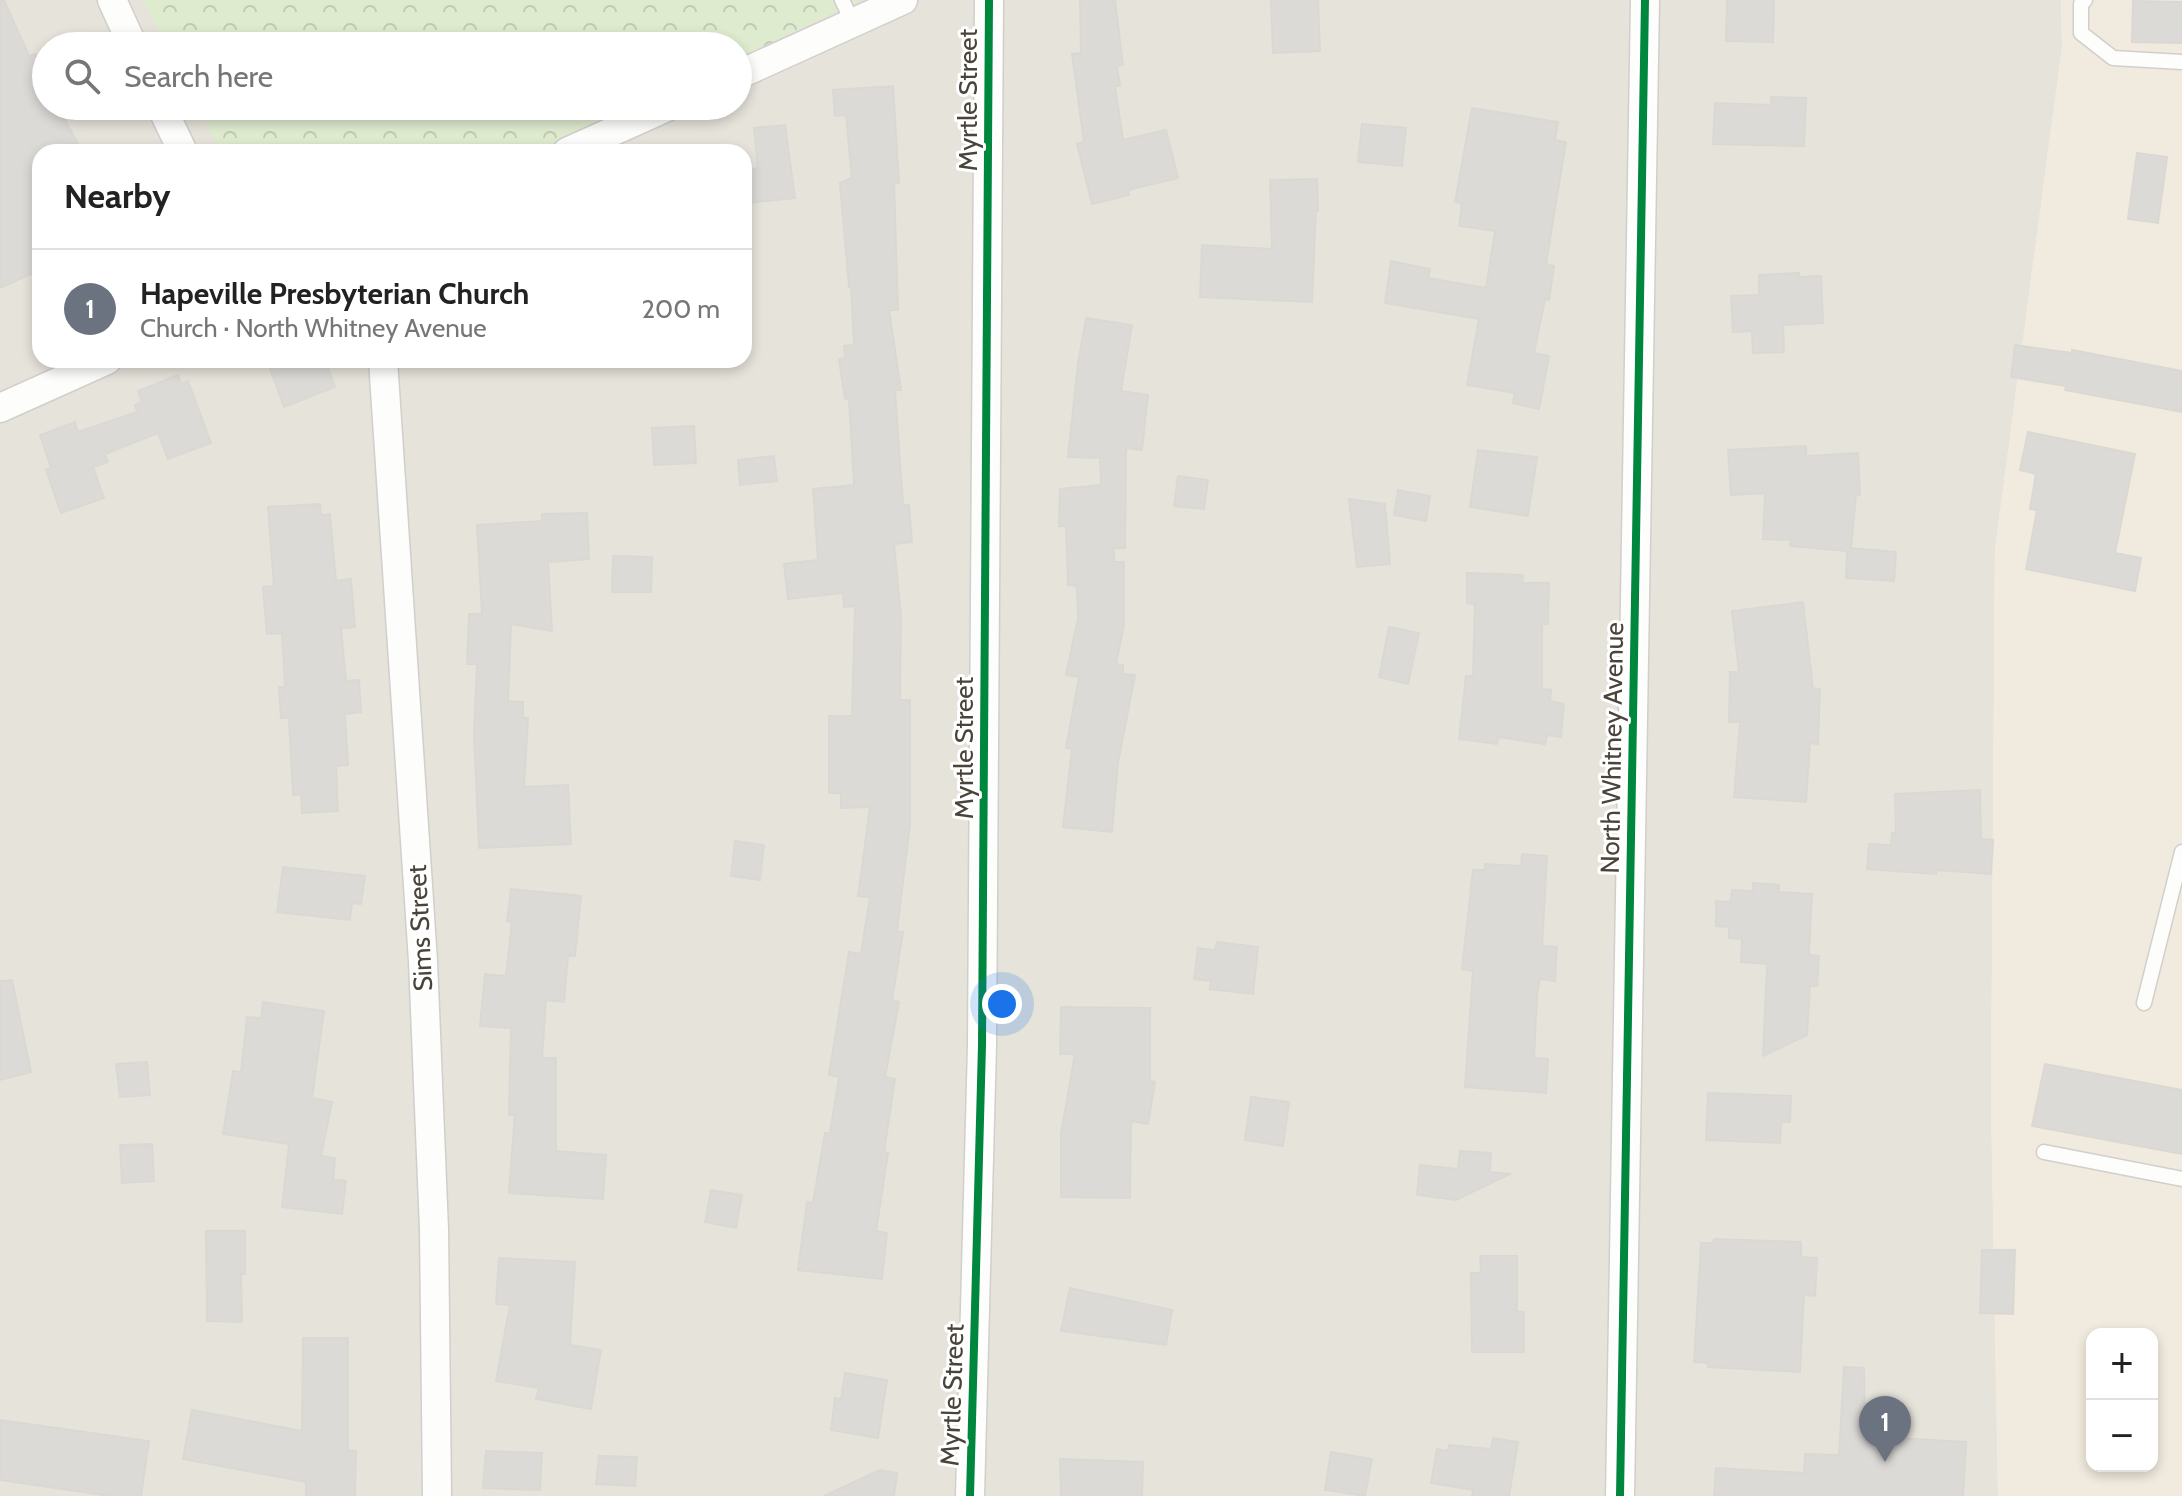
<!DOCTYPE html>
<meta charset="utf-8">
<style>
:root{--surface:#fff;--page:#f6f6f6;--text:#222;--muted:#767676;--line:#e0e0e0;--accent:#848078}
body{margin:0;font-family:Cabin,sans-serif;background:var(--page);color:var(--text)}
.controls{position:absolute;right:24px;bottom:24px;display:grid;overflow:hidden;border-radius:16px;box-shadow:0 4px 12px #0003}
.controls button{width:72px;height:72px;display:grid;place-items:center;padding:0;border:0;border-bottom:2px solid var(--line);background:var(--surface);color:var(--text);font:40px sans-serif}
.you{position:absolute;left:1002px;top:1004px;width:28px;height:28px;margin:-20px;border:6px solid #fff;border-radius:50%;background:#1a73e8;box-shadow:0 0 0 12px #1a73e833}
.badge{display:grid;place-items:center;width:52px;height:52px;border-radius:50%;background:var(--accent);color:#fff;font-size:26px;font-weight:700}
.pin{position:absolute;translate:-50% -66px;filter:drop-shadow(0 2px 4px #0008)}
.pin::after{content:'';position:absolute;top:42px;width:28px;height:24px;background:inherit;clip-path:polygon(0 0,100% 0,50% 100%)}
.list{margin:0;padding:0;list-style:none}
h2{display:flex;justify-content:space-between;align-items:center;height:104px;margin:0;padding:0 32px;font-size:34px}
h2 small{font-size:26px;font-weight:400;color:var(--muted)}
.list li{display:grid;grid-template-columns:52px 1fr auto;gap:24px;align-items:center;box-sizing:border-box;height:120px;padding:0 32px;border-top:2px solid var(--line)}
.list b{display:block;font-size:30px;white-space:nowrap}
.list p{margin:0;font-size:26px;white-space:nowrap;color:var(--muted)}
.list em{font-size:26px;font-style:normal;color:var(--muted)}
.icon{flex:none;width:44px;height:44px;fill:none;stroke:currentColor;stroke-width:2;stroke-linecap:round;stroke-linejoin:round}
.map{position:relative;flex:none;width:2182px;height:1496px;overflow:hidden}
.search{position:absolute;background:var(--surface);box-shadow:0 4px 12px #0003;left:32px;top:32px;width:720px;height:88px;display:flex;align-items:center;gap:20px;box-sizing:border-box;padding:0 28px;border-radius:44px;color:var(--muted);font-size:30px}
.panel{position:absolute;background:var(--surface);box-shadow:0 4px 12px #0003;left:32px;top:144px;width:720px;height:224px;border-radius:24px}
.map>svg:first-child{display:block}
.residential{fill:#e6e3db;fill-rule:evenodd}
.commercial{fill:#f1eade;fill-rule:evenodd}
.forest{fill:url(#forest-crowns)}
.building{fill:#dcdad6;stroke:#dbd8d3;stroke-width:2}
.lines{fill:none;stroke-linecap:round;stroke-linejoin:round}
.service-casing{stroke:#d1cfcb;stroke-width:17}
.minor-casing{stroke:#d1cfcb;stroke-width:31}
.service{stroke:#fdfdfc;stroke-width:14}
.minor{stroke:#fdfdfc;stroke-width:28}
.cycleway-casing{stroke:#fff;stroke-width:13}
.cycleway{stroke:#00873e;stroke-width:8}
.labels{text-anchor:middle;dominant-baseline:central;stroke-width:6;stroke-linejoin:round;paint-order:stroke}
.street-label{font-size:26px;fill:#494339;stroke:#fff}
</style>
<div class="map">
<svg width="2182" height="1496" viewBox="0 0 2182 1496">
<defs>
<pattern id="forest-crowns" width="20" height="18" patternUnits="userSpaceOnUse" patternTransform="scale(2)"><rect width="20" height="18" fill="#dfebcf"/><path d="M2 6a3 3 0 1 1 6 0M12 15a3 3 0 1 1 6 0" fill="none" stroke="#c1cbb2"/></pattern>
</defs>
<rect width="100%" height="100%" fill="#f3f1ed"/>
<!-- residential -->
<path class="residential" d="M0 0H2061L2062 47 1995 549 1991 1098 1998 1496H0ZM46 46H738V106H46ZM40 152H744V360H40Z"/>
<!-- commercial -->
<path class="commercial" d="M2061 0H2182V1496H1998L1991 1098 1995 549 2062 47ZM2092 1334H2152V1466H2092Z"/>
<!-- forest -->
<g class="forest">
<path d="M143 0H861L738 58V46H167Z"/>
<path d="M197 106H636L538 152H220Z"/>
</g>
<!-- building -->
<g class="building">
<path d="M0 0H4L29 56 35 54 46 79V106H58L82 152H40V270L0 288Z"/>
<path d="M1080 0H1115L1123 65 1117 66 1120 86H1115L1123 140 1166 130 1178 178 1128 190 1129 195 1092 204 1077 144 1084 142 1072 54 1081 53Z"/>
<path d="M1271 0H1318L1320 51 1273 53Z"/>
<path d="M1727 0H1774L1773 42 1726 41Z"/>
<path d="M2133 1 2182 2V43L2132 42Z"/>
<path d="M893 86 899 183H894L898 310H889L901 390H895L903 505H909L912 542 894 544 901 616 900 700H910V824L897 931 903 932 892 1000 899 1002 885 1077 895 1079 884 1152 888 1153 876 1231 887 1233 882 1279 798 1270 807 1202 813 1203 825 1133H830L839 1077 829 1075 849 952 861 954 870 897 858 896 870 807 841 808V793H829V716H852L855 606 844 607 843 593 788 599 784 564 818 560 813 489 854 485 849 398 845 399 839 359 845 358 844 346 854 345 851 287H849L840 183 852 178 846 115 835 116 833 90Z"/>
<path d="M1771 97 1806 98 1804 146 1713 144 1715 103 1771 105Z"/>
<path d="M1472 108 1558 122 1555 140 1566 142 1546 264 1554 266 1549 300 1545 299 1534 353 1549 356 1539 409 1513 403 1515 393 1467 385 1479 319 1385 303 1391 261 1430 269 1428 278 1486 288 1495 231 1459 226 1462 203 1455 202Z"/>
<path d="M1362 124 1406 128 1402 166 1358 162Z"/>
<path d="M785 125 795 198 748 203 744 171 758 168 754 128Z"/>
<path d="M2137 153 2167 157 2158 223 2128 219Z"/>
<path d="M1317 179 1318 211H1316L1312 302 1200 297 1202 245 1272 249 1270 180Z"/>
<path d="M1799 273V277L1821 276 1823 323 1783 325 1784 352 1753 353 1752 331 1733 332 1731 296 1759 295V275Z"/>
<path d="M1086 318 1132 325 1121 391 1148 395 1142 450 1126 448 1125 548H1114V562H1124V625L1116 664 1123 665V674L1135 675 1118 763 1112 832 1063 827 1072 749 1066 748 1079 677 1066 675 1078 618 1077 586 1068 585 1066 526H1059L1060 489 1101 485 1100 458 1068 457 1078 364Z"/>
<path d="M2015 345 2072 353V350L2182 371V412L2065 390 2066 386 2011 377Z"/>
<path d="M267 360H325L335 387 284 407Z"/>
<path d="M178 375 181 384 188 381 211 443 168 459 158 433 105 454 108 462 93 467 104 498 61 513 46 470 51 468 40 435 75 422 78 432 137 412 135 405 142 402 138 391Z"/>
<path d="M694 426 696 463 654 465 652 428Z"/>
<path d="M2028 432 2135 454 2115 553 2141 558 2135 591 2026 569 2037 510 2030 509 2036 474 2020 470Z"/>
<path d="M1806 446V456L1858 453 1860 495H1856L1851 548 1896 552 1894 581 1846 578 1847 551 1790 546V540L1763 539 1765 493 1731 495 1728 450Z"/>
<path d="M1478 450 1537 457 1528 516 1470 507Z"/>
<path d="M774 456 777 481 740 485 738 460Z"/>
<path d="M1178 476 1208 480 1204 509 1174 506Z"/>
<path d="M1398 490 1430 496 1426 521 1394 515Z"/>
<path d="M1349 499 1385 504 1390 564 1357 567Z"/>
<path d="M320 504 321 515 330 514 336 581 351 579 355 627 341 628 346 681 359 680 361 712 345 714 348 765 336 766 338 811 302 813 301 794 293 795 289 718H281L279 687H285L282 633 267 634 263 587 274 586 268 507Z"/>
<path d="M587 513 589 559 548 562 552 631 511 624 508 701 523 702V718H528L524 787 568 785 571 844 479 848 474 734 477 664H467L469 614H482L477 525 542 521V514Z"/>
<path d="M613 556 652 557 651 592H612Z"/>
<path d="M1467 573 1523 575 1522 583H1549L1548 624H1542V689L1551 690 1550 701 1564 704 1561 737 1547 735 1545 744 1498 737 1497 744 1459 739 1466 676H1473L1475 604 1467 603Z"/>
<path d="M1803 602 1813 688 1820 689 1818 744 1810 743 1806 802 1734 797 1740 722H1729L1730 672H1739L1732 611Z"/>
<path d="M1389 627 1419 633 1408 684 1379 677Z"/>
<path d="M1980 790 1981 839 1993 840 1991 874 1937 870 1936 874 1867 869 1869 844 1891 845 1892 833H1896L1895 794Z"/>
<path d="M735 841 764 845 760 880 731 876Z"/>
<path d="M1522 854 1547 856 1542 946 1557 947 1555 981 1540 979 1537 995 1534 1058 1548 1059 1546 1093 1465 1087 1473 971 1462 969 1473 870H1485V864L1521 866Z"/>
<path d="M283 867 365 876 361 904 352 903 350 920 277 912Z"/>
<path d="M1753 883 1779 885V892L1812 894 1809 955 1819 956 1817 986H1810L1807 1035 1763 1056 1767 964 1741 962 1742 939 1729 938V927L1716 926V901L1731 902 1732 890 1753 891Z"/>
<path d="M511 889 581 896 575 956H568L564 1002 546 1000 542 1058H556V1151L606 1155 603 1199 509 1193 515 1115H509L511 1028 480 1026 485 974 506 976 512 922 507 921Z"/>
<path d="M1217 942 1258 947 1253 994 1210 989 1211 981 1194 979 1198 948 1215 950Z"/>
<path d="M12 980 31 1072 0 1080V981Z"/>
<path d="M263 1002 324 1011 312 1098 332 1102 321 1156 335 1158 333 1180 346 1181 342 1214 282 1207 289 1144 223 1134 233 1071 241 1072 247 1017 261 1018Z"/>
<path d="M1061 1007 1150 1008V1081L1155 1082 1148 1124 1131 1121 1130 1198 1061 1197V1133L1075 1054H1060Z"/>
<path d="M147 1062 150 1095 120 1097 116 1064Z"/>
<path d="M2045 1064 2182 1090V1154L2032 1126Z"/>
<path d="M1708 1093 1791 1096 1790 1122H1781L1780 1143 1706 1140Z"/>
<path d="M1251 1097 1289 1102 1283 1146 1245 1140Z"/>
<path d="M152 1144 154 1181 122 1183 120 1145Z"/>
<path d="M1460 1151 1491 1153 1490 1172 1510 1174 1456 1200 1417 1195 1420 1165 1458 1169Z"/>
<path d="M711 1190 742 1195 736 1228 705 1222Z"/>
<path d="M206 1231H245V1274H241L242 1322 207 1321Z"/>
<path d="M1714 1239 1801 1242V1257L1817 1258 1815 1296 1804 1295 1800 1372 1708 1367 1707 1363 1694 1362 1701 1243H1713Z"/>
<path d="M1982 1250H2015L2013 1314 1980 1313Z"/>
<path d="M1480 1256H1517V1312H1524V1352H1472L1471 1273H1481Z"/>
<path d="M499 1258 575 1262 570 1345 601 1350 591 1409 536 1399 539 1388 496 1381 510 1305 496 1304Z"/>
<path d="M1070 1288 1172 1310 1166 1345 1061 1331Z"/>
<path d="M303 1338H348V1451H356L355 1496H306V1482L183 1459 192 1410 302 1431Z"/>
<path d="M1844 1367 1864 1368 1865 1436 1966 1442 1963 1496H1714L1716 1468 1804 1473 1805 1454 1839 1455Z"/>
<path d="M845 1373 887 1380 878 1438 831 1430 835 1398 841 1399Z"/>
<path d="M0 1420 149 1441 141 1496H110L0 1480Z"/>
<path d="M1493 1438 1518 1442 1509 1496H1472L1473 1490 1431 1483 1437 1449 1448 1451 1449 1445 1491 1449Z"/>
<path d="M486 1451 542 1453 540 1490 483 1488Z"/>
<path d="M1331 1452 1372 1459 1365 1496 1325 1490Z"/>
<path d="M599 1456 637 1457 635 1486 596 1484Z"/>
<path d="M1060 1459 1143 1462 1142 1496H1061Z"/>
<path d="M880 1470 897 1473 894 1496H824Z"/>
</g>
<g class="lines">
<!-- service casing -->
<g class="service-casing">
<g id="service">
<path d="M842 0 853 23"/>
<path d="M2085 0 2081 4V33L2113 58 2182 62"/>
<path d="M2144 1003 2182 852"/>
<path d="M2044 1152 2182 1179"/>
</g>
</g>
<!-- minor casing -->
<g class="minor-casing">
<g id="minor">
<path d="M112 0 133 46"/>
<path d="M738 75 903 0"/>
<path d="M161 106 183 152"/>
<path d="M567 152 669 106"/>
<path d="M383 360 423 961 434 1229 437 1496"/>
<path d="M0 408 107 360"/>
<path d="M970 1496 982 1045 989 0"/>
<path d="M1620 1496 1645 0"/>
</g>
</g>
<!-- service -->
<use href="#service" class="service"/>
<!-- minor -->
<use href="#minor" class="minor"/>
<!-- cycleway casing -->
<g class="cycleway-casing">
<g id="cycleway">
<path d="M970 1496 982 1045 989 0"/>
<path d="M1620 1496 1645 0"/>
</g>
</g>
<!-- cycleway -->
<use href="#cycleway" class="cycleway"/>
</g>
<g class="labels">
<!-- street labels -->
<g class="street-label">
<text transform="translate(968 100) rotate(-90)">Myrtle Street</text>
<text transform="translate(964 748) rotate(-90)">Myrtle Street</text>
<text transform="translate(1612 748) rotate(-89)">North Whitney Avenue</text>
<text transform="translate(420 928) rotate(-93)">Sims Street</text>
<text transform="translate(952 1395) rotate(-88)">Myrtle Street</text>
</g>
</g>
</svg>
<div class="controls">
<button>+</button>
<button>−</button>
</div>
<div class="you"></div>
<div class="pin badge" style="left:1885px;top:1462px;background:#6b7280">1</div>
<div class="search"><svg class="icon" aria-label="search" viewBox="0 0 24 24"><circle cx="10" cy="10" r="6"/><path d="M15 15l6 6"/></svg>Search here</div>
<section class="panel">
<h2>Nearby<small></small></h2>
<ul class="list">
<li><span class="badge" style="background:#6b7280">1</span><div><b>Hapeville Presbyterian Church</b><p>Church · North Whitney Avenue</p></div><em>200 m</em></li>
</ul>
</section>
</div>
